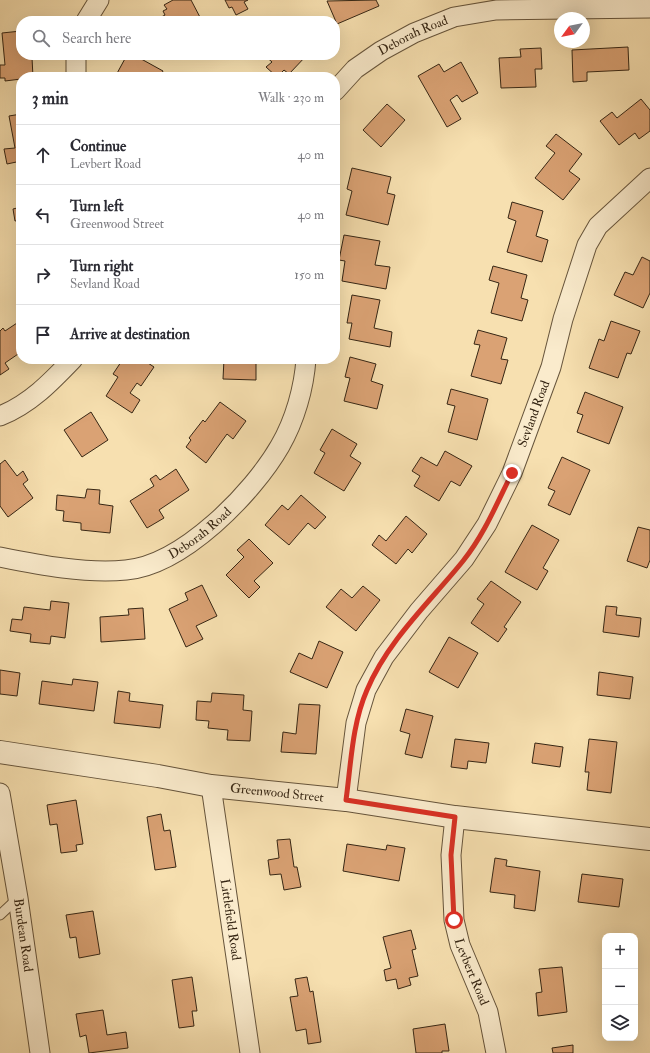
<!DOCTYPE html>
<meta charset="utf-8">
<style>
:root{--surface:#fff;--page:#f7f7f7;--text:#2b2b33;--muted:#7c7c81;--line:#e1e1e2}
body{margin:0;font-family:"IM FELL Double Pica",serif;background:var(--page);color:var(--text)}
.controls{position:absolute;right:12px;bottom:12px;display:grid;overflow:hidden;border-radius:8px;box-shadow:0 4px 16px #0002}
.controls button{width:36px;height:36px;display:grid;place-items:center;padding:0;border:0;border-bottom:1px solid var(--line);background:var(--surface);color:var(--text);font:20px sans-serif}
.compass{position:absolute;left:554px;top:12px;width:36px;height:36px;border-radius:50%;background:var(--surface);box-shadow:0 4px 16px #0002;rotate:237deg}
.stop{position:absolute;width:12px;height:12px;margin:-9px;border:3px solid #d93025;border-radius:50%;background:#fff}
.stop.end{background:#d93025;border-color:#fff;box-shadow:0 1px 4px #0008}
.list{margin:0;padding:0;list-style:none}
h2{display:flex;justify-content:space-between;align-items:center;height:52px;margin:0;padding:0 16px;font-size:17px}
h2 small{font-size:13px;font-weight:400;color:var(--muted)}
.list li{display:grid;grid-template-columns:26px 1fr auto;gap:12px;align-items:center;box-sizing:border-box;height:60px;padding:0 16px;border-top:1px solid var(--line)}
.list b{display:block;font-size:15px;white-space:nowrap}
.list p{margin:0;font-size:13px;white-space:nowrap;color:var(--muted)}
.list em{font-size:13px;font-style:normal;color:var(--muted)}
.icon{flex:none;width:22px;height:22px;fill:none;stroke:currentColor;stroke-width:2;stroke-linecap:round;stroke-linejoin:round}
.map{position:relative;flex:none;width:650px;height:1053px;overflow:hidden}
.search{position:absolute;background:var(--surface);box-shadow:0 4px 16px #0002;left:16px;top:16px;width:324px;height:44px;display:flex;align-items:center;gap:10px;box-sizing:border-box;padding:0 14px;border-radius:16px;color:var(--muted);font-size:15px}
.panel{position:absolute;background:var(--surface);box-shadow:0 4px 16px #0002;left:16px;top:72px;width:324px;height:292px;border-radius:16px}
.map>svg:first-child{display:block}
.building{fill:#daa274;stroke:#362614}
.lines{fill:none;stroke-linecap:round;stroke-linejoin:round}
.service-casing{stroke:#66543b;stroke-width:11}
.minor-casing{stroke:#66543b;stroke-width:21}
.tertiary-casing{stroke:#66543b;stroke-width:24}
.service{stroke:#faebcc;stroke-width:9}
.minor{stroke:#faebcc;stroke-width:19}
.tertiary{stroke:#faebcc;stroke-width:22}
.route{stroke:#d93025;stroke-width:5}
.labels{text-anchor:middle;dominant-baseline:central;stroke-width:4;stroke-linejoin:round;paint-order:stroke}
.street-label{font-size:13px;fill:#362614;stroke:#faebcc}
</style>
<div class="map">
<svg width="650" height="1053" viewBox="0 0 650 1053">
<rect width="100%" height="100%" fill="#f7e0b0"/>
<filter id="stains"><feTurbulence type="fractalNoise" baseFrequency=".005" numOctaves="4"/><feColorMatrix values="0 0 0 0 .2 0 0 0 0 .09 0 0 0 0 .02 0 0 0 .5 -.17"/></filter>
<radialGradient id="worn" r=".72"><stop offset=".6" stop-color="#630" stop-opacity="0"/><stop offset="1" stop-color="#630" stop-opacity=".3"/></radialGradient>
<!-- building -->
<g class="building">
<path d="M173 0H191L202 21H154L165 15 163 11 167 9 164 5Z"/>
<path d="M225 0H248L244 2 248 9 236 15 232 7 229 8Z"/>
<path d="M376 0 379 6 337 24 327 1Z"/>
<path d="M21 31V55H39L40 57 32 58 33 77H21V79L5 81V78H0V65H5L2 33Z"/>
<path d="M628 47 629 70 587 72V81L573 82 572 50Z"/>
<path d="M541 48 542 69H535L536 87 501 88 499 58 521 57 520 49Z"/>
<path d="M127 55H134L163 71 160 77H115Z"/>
<path d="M264 55H307L289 74 284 70 277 77 266 67 272 62Z"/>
<path d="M461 62 478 93 462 102 457 95 450 100 461 119 447 127 418 76 439 64 444 72Z"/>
<path d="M641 99 650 110V131L639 139 635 133 619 145 600 121 612 112 617 118Z"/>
<path d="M387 104 405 120 381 147 363 130Z"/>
<path d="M21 114V161L7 164 4 149 15 148 9 116Z"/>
<path d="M556 134 582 154 569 171 580 179 563 200 535 178 555 153 546 146Z"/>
<path d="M352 168 391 177 387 193 395 195 388 225 346 215 352 191 347 189Z"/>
<path d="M512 202 543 211 536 236 548 240 542 262 507 252 516 221 508 218Z"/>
<path d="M21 207V220L15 221 13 209Z"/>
<path d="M344 235 380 241 375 265 390 267 386 289 342 281 345 261 339 260Z"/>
<path d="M642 257 650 261V293L643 308 614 295 625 272 633 275Z"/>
<path d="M493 266 527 275 521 298 528 300 522 321 491 313 499 283 489 280Z"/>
<path d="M352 295 380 300 374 328 392 332 390 347 349 339 352 323H347Z"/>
<path d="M611 321 640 331 631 354 627 353 618 378 589 368 599 339 604 341Z"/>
<path d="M17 323 21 328V352L5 363 9 369 0 375V331L3 328 5 331Z"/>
<path d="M478 330 507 338 501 359 508 360 501 384 471 376 480 345 474 344Z"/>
<path d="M350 357 376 364 371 381 383 385 377 409 344 401 350 378 345 377Z"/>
<path d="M123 359H142L154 367 141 386 137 383 130 393 140 400 132 413 106 396 118 377 113 374Z"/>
<path d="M224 359H256V380L223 379Z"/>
<path d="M451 389 488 399 477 440 448 432 455 406 447 404Z"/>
<path d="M585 392 623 407 609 444 577 432 583 415 577 413Z"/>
<path d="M220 402 246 421 233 439 227 434 206 463 186 447 191 440 189 438 203 420 205 422Z"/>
<path d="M91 412 108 440 82 457 64 430Z"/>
<path d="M332 429 357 444 350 456 361 463 344 491 314 473 325 453 320 450Z"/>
<path d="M445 451 472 466 460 486 451 481 439 501 414 486 420 476 412 471 421 457 437 466Z"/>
<path d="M562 457 590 470 570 515 548 505 555 491 548 488Z"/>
<path d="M5 460 17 476 23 471 28 480 23 484 33 498 8 517 0 506V464Z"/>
<path d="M176 469 189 490 159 510 164 518 147 528 130 501 154 486 150 479 156 475 160 480Z"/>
<path d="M87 489 100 490 99 504 113 506 110 533 81 530V523L63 521 64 511 56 510 57 495 85 498Z"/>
<path d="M301 495 326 517 315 529 308 523 289 545 265 525 282 505 288 510Z"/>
<path d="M406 516 427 534 412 553 408 549 396 564 372 545 379 535 386 541Z"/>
<path d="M532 525 559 540 543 568 548 571 537 590 505 572Z"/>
<path d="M638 527 650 530V560L647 568 627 561Z"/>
<path d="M249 539 273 563 254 581 260 587 249 598 226 575 244 557 237 550Z"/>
<path d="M491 581 521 602 504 627 507 629 498 642 471 623 484 604 477 599Z"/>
<path d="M202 585 217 616 196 626 203 639 186 647 169 609 188 600 185 593Z"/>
<path d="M363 586 380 600 356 631 326 607 341 589 352 598Z"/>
<path d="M51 601 69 603 65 638 51 636 50 644 30 642 31 634 10 631 12 619 22 620 24 607 50 610Z"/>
<path d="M606 606 617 607 616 615 641 618 639 637 603 632Z"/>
<path d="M143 608 145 639 101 642 100 617 129 615 128 609Z"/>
<path d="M449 637 478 653 458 688 429 672Z"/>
<path d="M319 641 343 652 327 688 290 672 299 653 312 659Z"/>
<path d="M0 670 20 673 17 696 0 694Z"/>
<path d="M599 672 633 677 630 699 597 695Z"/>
<path d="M73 679 98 682 94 711 39 704 42 681 72 685Z"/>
<path d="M118 691 130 693 129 701 163 705 160 728 114 723Z"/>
<path d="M212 693 244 695 243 710 252 711 250 741 227 740 228 730 208 728 209 721 196 720 197 701 211 702Z"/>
<path d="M299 704 320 705 316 754 281 752 283 732 296 734Z"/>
<path d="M406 709 433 716 422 758 405 754 410 734 400 731Z"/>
<path d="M455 739 489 743 486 763 468 761 467 769 451 767Z"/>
<path d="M589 739 617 742 611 793 587 790 589 772H585Z"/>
<path d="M535 743 563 747 560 767 532 763Z"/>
<path d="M76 800 83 844 76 845 77 851 61 853 57 824 50 825 47 805Z"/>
<path d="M161 814 164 831 170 830 176 867 155 870 147 817Z"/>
<path d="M290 839 294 867H297L301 887 284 890 281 874 270 875 268 860 279 858 277 840Z"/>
<path d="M347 844 386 850 387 845 405 848 399 881 343 871Z"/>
<path d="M495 858 507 860 506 866 540 871 535 911 514 908 515 895 490 892Z"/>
<path d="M582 874 623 879 619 907 578 902Z"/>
<path d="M93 911 100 954 79 958 76 937 70 938 66 915Z"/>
<path d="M411 930 416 949 412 950 418 976 409 978 411 985 398 989 396 979 386 981 384 970 391 968 383 937Z"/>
<path d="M562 967 567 1012 538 1016 536 993 542 992 539 969Z"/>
<path d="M192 977 197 1011H192L194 1026 179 1028 172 980Z"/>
<path d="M307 977 310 992 313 991 321 1042 308 1044 306 1029 296 1031 290 997 298 996 295 979Z"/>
<path d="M103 1010 107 1035 126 1032 128 1048 89 1053 86 1035 80 1037 76 1014Z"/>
<path d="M445 1024 449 1051H442V1053H416L413 1029Z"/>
<path d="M573 1045V1053H553L552 1048Z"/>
</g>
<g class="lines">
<!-- service casing -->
<g class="service-casing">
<path id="service" d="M0 915 17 899"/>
</g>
<!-- minor casing -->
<g class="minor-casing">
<g id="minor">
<path d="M86 21 99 0"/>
<path d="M76 55V77"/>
<path id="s1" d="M335 91 355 69 381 51 414 33 454 17 496 10 650 8"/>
<path d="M0 416C30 404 51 382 73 359"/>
<path id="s2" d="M0 557C40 565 86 574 126 570 183 565 253 493 280 446 295 420 304 388 306 359"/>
<path id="s3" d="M211 786 250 1053"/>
<path id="s4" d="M0 793 18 898 40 1053"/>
<path id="s5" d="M346 800 356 723 366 690 384 657 419 611 464 559 487 524 512 473 551 367 563 319 587 245 598 226 650 178"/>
<path id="s6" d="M455 817 451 855 454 920 460 945 488 1012 496 1053"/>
</g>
</g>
<!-- tertiary casing -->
<g class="tertiary-casing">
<g id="tertiary">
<path id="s7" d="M0 752 158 776 211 786 346 800 455 817 650 839"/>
</g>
</g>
<!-- service -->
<use href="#service" class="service"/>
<!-- minor -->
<use href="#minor" class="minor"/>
<!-- tertiary -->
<use href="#tertiary" class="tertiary"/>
</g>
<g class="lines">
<!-- route -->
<path class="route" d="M454 920 451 855 455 817 346 800C351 764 352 724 367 690 388 640 430 602 463 561 484 535 497 503 512 473"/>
</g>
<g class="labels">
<!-- street labels -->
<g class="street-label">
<text stroke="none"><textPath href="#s1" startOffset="97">Deborah Road</textPath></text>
<text stroke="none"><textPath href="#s5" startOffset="438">Sevland Road</textPath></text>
<text stroke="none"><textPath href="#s2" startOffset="211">Deborah Road</textPath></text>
<text stroke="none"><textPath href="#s7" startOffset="280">Greenwood Street</textPath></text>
<text stroke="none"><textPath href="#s3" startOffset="135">Littlefield Road</textPath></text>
<text stroke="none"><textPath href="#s4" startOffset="144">Burdean Road</textPath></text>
<text stroke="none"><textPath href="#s6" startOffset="158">Levbert Road</textPath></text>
</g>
</g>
<rect width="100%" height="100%" filter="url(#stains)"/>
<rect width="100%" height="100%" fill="url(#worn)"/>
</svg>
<div class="controls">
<button>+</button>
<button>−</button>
<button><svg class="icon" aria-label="layers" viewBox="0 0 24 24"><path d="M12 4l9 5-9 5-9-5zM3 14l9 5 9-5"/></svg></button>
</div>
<svg class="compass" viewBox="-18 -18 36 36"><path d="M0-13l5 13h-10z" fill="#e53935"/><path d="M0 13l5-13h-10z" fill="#7c7c81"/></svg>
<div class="stop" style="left:454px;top:920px"></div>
<div class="stop end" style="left:512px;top:473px"></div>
<div class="search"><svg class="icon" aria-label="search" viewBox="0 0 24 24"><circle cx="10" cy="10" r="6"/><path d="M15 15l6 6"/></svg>Search here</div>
<section class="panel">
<h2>3 min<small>Walk · 230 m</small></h2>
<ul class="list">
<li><svg class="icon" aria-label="ahead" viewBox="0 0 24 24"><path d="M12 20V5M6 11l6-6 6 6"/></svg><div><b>Continue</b><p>Levbert Road</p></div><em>40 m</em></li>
<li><svg class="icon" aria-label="left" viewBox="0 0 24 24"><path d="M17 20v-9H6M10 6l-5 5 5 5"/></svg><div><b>Turn left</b><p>Greenwood Street</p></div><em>40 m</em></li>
<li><svg class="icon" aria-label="right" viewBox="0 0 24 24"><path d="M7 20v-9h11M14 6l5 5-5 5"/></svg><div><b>Turn right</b><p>Sevland Road</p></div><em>150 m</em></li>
<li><svg class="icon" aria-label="arrive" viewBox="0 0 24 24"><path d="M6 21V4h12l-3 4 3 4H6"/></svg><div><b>Arrive at destination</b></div></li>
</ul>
</section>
</div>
